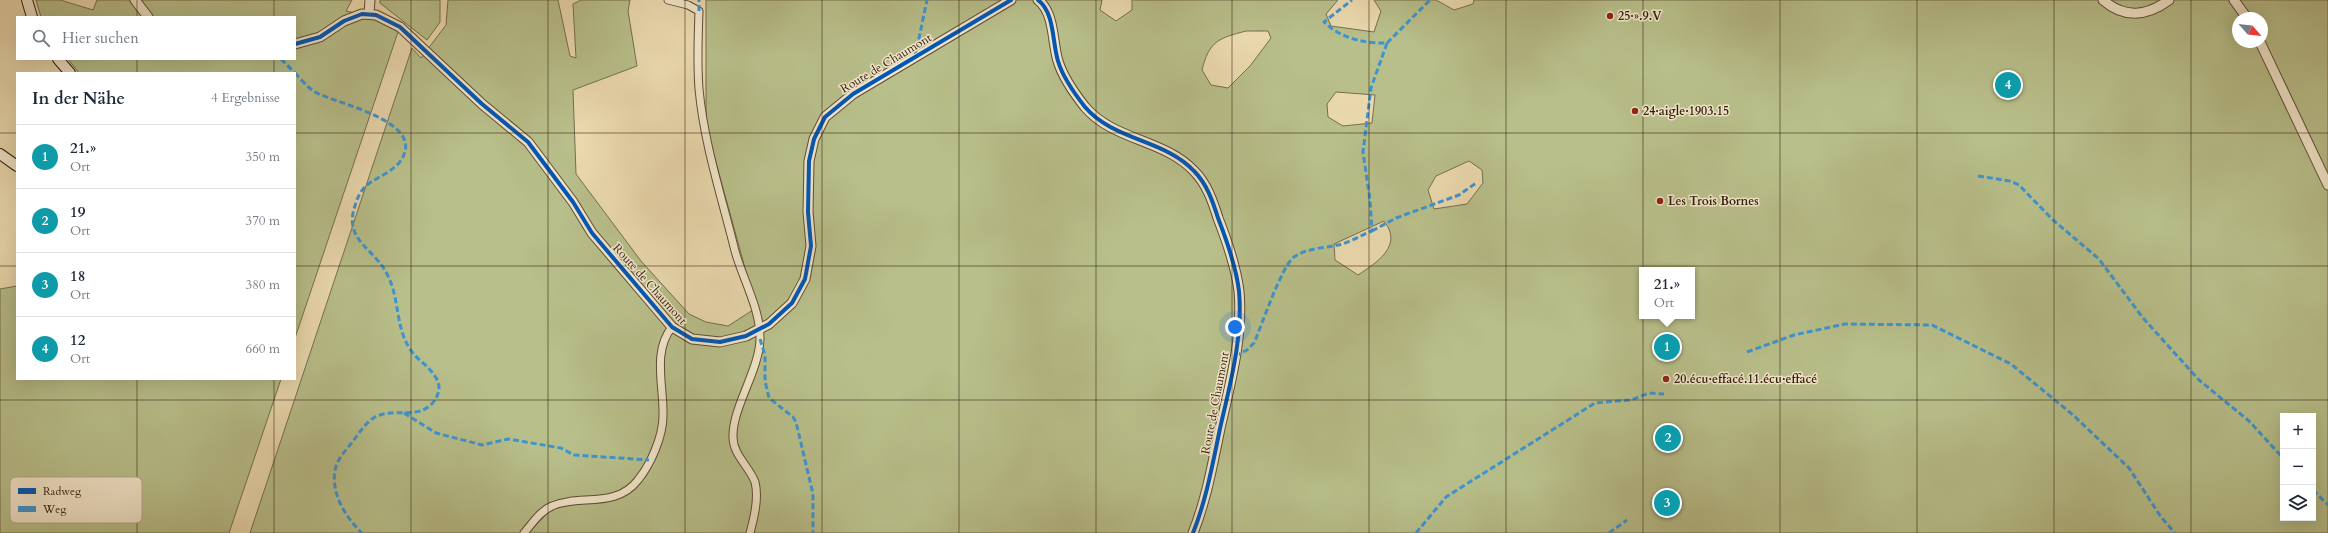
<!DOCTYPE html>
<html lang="de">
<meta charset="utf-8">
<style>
:root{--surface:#fff;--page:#f2f2f3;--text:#1f2937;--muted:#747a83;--line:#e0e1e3;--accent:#8f2418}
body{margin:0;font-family:Cardo,serif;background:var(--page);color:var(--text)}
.controls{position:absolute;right:12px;bottom:12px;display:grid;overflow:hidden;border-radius:0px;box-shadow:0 4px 16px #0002}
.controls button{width:36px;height:36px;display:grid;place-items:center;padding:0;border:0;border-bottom:1px solid var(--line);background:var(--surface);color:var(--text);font:20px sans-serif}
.compass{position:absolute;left:2232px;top:12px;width:36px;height:36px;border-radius:50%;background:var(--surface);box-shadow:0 4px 16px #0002;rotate:117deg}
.you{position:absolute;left:1235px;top:327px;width:14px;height:14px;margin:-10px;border:3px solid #fff;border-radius:50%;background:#1a73e8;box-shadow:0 0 0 6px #1a73e833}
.badge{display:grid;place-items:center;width:26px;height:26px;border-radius:50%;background:var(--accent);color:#fff;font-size:13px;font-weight:700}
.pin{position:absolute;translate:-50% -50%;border:2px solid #fff;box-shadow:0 1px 4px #0006}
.popup{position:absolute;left:1639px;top:267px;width:56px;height:52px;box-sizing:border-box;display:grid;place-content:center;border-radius:0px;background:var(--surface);filter:drop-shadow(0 1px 3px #0005);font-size:13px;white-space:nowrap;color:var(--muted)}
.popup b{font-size:15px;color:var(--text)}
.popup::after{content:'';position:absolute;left:50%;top:100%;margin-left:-8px;border:8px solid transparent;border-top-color:var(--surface)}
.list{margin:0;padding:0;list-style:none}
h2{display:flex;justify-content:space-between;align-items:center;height:52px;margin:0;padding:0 16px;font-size:17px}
h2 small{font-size:13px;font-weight:400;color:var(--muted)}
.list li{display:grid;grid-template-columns:26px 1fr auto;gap:12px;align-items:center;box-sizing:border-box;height:64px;padding:0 16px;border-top:1px solid var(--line)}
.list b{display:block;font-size:15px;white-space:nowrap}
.list p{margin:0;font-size:13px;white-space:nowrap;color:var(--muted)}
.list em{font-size:13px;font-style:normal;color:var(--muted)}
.icon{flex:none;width:22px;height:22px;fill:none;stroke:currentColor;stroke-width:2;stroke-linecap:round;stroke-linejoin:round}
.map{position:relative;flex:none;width:2328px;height:533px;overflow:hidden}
.search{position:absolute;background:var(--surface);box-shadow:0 4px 16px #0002;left:16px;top:16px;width:280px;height:44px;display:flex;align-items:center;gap:10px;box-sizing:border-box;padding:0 14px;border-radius:0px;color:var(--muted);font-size:15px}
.panel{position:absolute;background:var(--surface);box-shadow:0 4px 16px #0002;left:16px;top:72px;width:280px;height:308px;border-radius:0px}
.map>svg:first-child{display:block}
.green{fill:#b8bf8a;stroke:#756e4c;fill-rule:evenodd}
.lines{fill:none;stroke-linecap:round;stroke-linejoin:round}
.minor-casing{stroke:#604c35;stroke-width:9}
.tertiary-casing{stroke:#604c35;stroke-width:11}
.secondary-casing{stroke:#321d0d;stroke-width:12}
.minor{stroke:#f2e6ca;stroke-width:7}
.tertiary{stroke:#f2e6ca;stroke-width:9}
.secondary{stroke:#f2e6ca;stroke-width:10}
.quiet{stroke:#3d94d2;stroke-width:3;stroke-dasharray:6 3;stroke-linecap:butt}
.cycleway-casing{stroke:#f2e6ca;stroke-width:6}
.cycleway{stroke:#0057b8;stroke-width:4}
.grid{fill:none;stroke:#321d0d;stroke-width:1;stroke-opacity:0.55}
.poi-dot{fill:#8f2418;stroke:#f2e6ca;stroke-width:1.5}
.labels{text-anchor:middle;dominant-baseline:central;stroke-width:3;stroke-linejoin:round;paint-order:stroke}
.poi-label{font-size:12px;font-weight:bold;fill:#321d0d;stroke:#f2e6ca;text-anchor:start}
.street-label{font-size:12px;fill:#321d0d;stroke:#f2e6ca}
.key{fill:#f2e6ca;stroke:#b8aa91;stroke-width:1}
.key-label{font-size:11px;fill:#321d0d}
</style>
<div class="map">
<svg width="2328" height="533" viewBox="0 0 2328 533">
<rect width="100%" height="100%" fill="#ebd9ae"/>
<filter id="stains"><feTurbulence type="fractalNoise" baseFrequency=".005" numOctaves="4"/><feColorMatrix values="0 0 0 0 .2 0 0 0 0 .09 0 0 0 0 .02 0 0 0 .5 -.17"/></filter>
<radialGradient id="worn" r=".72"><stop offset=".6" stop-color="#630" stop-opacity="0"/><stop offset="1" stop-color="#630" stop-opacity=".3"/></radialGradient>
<!-- green -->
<g class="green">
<path d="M36 0H60L93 10 97 0H352L346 11 384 19 398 32 295 338V73H79L68 59H295V17H41Z"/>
<path d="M380 0H440V22L427 40 380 3Z"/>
<path d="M448 0H558L570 56 576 58 573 4 581 0H630L628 11 637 66 573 90 576 174 641 261 689 314 706 322 728 326 756 308 706 126V0H1102L1100 10 1116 21 1132 10V0H1338L1326 14 1331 26 1374 32 1381 11 1374 0H1436L1454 10 1473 4 1474 0H2328V533H250L412 48 421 58 446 25ZM2238 18H2262V42H2238ZM1246 31H1268L1271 38 1250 66 1228 88 1211 85 1202 70C1209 41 1219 38 1246 31ZM1336 92 1375 95 1372 123 1343 126 1328 117 1327 104ZM1469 161 1482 170 1483 183 1467 204 1434 209 1428 190 1436 176ZM1384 221C1404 246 1376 263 1358 275L1335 260 1334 244ZM1642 270H1692V316H1642ZM2283 416H2313V518H2283Z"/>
<path d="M17 286V379H281L229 533H0V289Z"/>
</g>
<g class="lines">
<!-- minor casing -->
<g class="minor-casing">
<g id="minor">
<path d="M668 0 688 5 699 11C698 37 697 63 699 89 704 144 722 198 735 251 743 280 760 308 760 338 760 369 732 408 733 437 733 455 749 466 755 482 759 498 754 518 750 533"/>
<path d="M524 533C532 524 540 511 552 506 579 494 616 509 638 480 651 464 663 436 663 416 664 386 652 352 672 327"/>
</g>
</g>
<!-- tertiary casing -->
<g class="tertiary-casing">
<g id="tertiary">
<path d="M135 0 148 17"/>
<path d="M1038 0C1055 13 1052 42 1058 61 1063 78 1074 93 1085 107 1114 141 1164 139 1194 171 1207 184 1213 202 1218 218 1227 241 1236 267 1239 291 1243 335 1231 381 1221 424 1213 461 1207 498 1193 533"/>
<path d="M2103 0C2125 19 2147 16 2169 0"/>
<path d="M2234 0 2247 18"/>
<path d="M369 14 370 0"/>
<path d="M2260 42 2328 185"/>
<path d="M295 44 320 37 344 21 362 14 376 15 400 27 482 104 528 142 573 202 592 233 672 327 692 339 720 342 746 336 769 324 792 303 805 279 811 246 808 212 809 161 814 139 825 117 853 94 1011 0"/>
</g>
</g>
<!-- secondary casing -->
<g class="secondary-casing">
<g id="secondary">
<path d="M27 0 32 17"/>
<path d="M58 59 70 73"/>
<path d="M0 154 17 166"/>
</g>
</g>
<!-- minor -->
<use href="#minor" class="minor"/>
<!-- tertiary -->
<use href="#tertiary" class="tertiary"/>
<!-- secondary -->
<use href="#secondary" class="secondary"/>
<!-- quiet -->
<g class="quiet">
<path d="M699 11V0"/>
<path d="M1387 43 1430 0"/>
<path d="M915 57 927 0"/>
<path d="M281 59 295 73"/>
<path d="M295 73C301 79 308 88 315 92 339 105 431 122 399 163 390 173 377 177 367 185 361 190 357 198 355 206 343 240 374 248 387 274 400 298 395 327 410 349 418 362 437 370 439 387 439 397 432 406 423 410 407 416 390 409 375 417 366 422 360 432 353 441 347 449 339 457 336 466 329 491 345 517 362 533"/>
<path d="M1978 176 2010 181 2019 185 2053 220 2099 259 2143 318 2199 380 2249 421 2283 458"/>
<path d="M1372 231 1396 218 1459 195 1476 183"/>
<path d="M760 339 765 355V381L769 398 793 417 796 422 813 494V533"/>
<path d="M1747 352 1794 335 1845 324 1932 325 2011 364 2073 415 2129 468 2161 517 2175 533"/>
<path d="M1235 356 1247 350 1254 343C1262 325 1281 267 1294 257 1307 248 1324 248 1338 245 1349 243 1361 235 1372 231L1370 200 1363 152 1371 88 1387 43C1365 44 1340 38 1324 22L1352 0"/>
<path d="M404 413 436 433 482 445 508 439 561 448 574 455 649 460"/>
<path d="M2313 490 2328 505"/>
<path d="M1416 533 1446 497 1595 403 1631 400 1649 393 1664 394"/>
<path d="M1609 533 1627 520"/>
</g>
<!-- cycleway casing -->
<g class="cycleway-casing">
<g id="cycleway">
<path d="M1038 0C1055 13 1052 42 1058 61 1063 78 1074 93 1085 107 1114 141 1164 139 1194 171 1207 184 1213 202 1218 218 1227 241 1236 267 1239 291 1243 335 1231 381 1221 424 1213 461 1207 498 1193 533"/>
<path d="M295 44 320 37 344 21 362 14 376 15 400 27 482 104 528 142 573 202 592 233 672 327 692 339 720 342 746 336 769 324 792 303 805 279 811 246 808 212 809 161 814 139 825 117 853 94 1011 0"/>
</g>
</g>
<!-- cycleway -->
<use href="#cycleway" class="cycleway"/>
</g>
<!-- grid -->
<path class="grid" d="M137 0V17M274 0V17M411 0V533M548 0V533M685 0V533M822 0V533M959 0V533M1096 0V533M1232 0V533M1369 0V533M1506 0V533M1643 0V533M1780 0V533M1917 0V533M2054 0V533M2191 0V533M137 59V73M274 59V73M0 133H17M295 133H2328M0 266H17M295 266H2328M137 379V533M274 379V533M0 400H2328"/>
<!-- markers -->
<g class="poi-dot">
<circle cx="1610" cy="16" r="4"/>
<circle cx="1635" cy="111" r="4"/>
<circle cx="1660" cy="201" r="4"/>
<circle cx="1666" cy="379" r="4"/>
</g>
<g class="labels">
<!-- poi labels -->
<g class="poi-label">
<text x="1618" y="16">25·».9.V</text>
<text x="1643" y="111">24·aigle·1903.15</text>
<text x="1668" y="201">Les Trois Bornes</text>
<text x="1674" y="379">20.écu·effacé.11.écu·effacé</text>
</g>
<!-- street labels -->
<g class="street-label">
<text transform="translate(886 63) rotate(-31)">Route de Chaumont</text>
<text transform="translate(650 284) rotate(48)">Route de Chaumont</text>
<text transform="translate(1215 403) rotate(-79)">Route de Chaumont</text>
</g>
</g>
<!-- legend -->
<rect x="10" y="477" width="132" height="46" rx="6" class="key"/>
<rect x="18" y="488" width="18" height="6" fill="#0057b8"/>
<rect x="18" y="506" width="18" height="6" fill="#3d94d2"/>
<g class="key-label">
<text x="43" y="495">Radweg</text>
<text x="43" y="513">Weg</text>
</g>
<rect width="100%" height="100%" filter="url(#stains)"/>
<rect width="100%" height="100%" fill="url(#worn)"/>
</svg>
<div class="controls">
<button>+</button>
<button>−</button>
<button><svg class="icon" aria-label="layers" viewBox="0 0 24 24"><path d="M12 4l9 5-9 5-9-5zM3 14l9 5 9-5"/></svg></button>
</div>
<svg class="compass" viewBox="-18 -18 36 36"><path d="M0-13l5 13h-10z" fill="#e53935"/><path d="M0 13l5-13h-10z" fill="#747a83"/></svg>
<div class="you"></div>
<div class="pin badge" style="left:1667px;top:347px;background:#0f9aa8">1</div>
<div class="popup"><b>21.»</b>Ort</div>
<div class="pin badge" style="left:1668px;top:438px;background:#0f9aa8">2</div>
<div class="pin badge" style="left:1667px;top:503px;background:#0f9aa8">3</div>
<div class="pin badge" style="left:2008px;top:85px;background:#0f9aa8">4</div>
<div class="search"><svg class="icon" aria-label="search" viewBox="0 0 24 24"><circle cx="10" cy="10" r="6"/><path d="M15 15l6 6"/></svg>Hier suchen</div>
<section class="panel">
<h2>In der Nähe<small>4 Ergebnisse</small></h2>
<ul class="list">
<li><span class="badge" style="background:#0f9aa8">1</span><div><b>21.»</b><p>Ort</p></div><em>350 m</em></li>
<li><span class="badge" style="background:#0f9aa8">2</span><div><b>19</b><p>Ort</p></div><em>370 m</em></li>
<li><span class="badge" style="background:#0f9aa8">3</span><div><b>18</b><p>Ort</p></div><em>380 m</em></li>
<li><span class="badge" style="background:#0f9aa8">4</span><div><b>12</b><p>Ort</p></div><em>660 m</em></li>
</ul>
</section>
</div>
